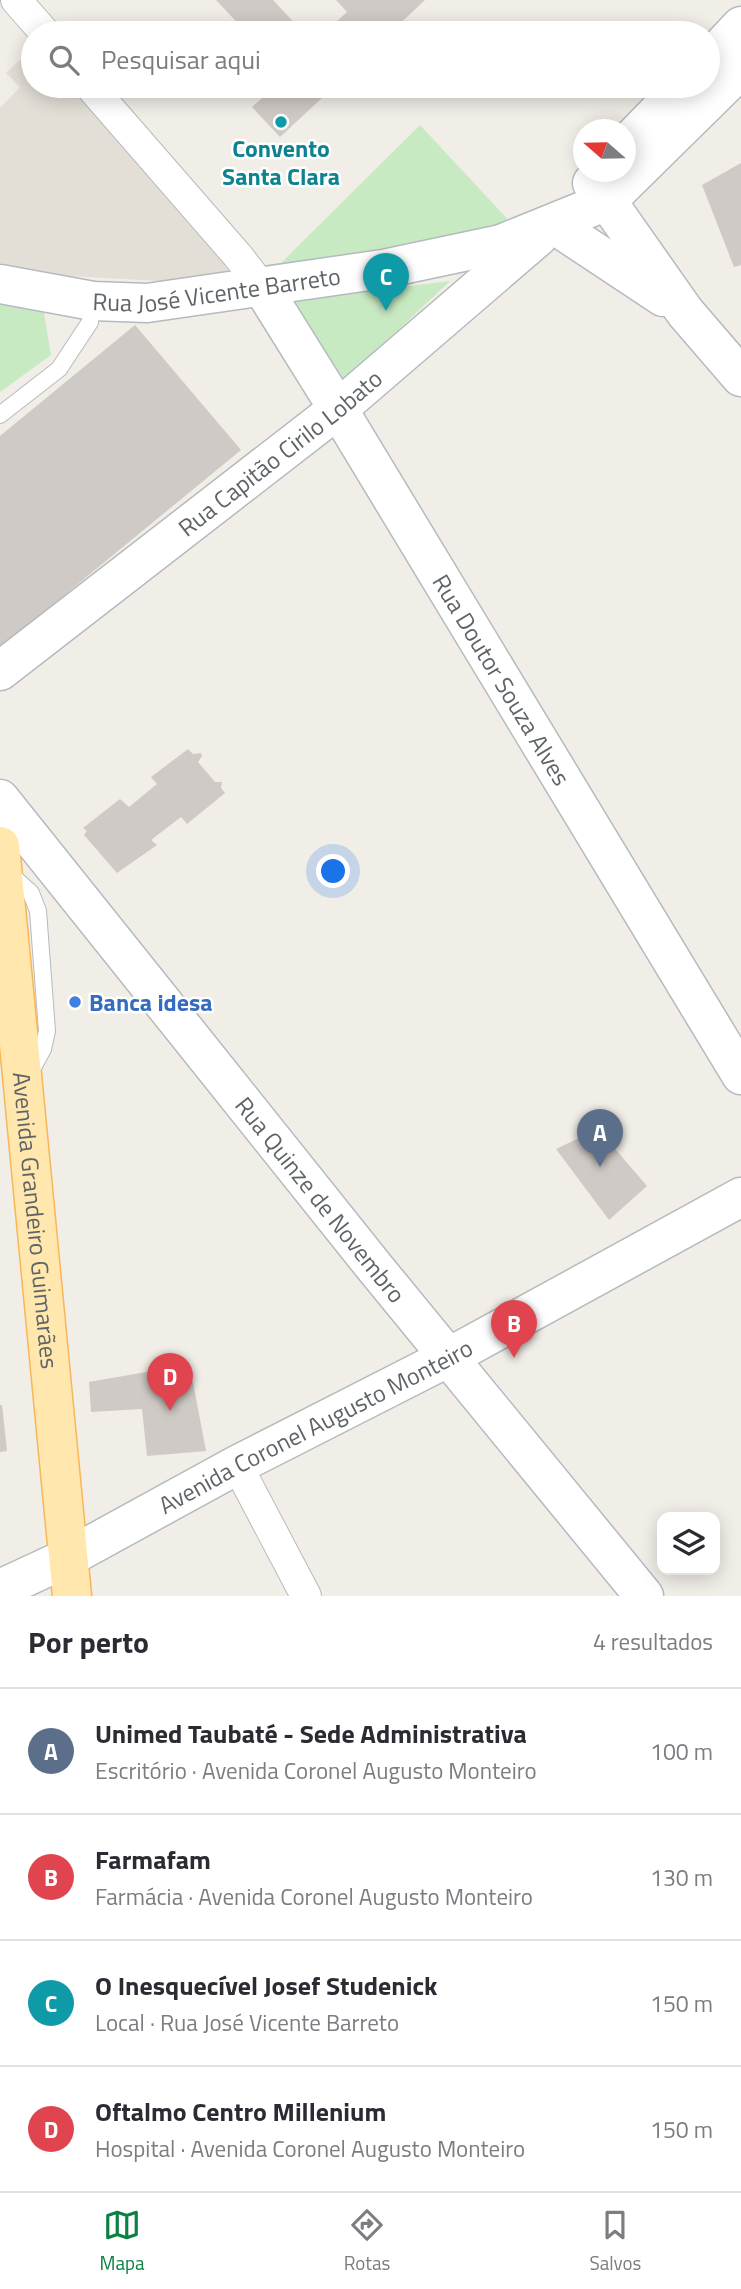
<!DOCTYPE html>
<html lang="pt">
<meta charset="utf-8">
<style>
:root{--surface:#fff;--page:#f2f2f3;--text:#2b2b33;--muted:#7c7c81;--line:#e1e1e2;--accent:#0b8043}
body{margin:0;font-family:"Titillium Web",sans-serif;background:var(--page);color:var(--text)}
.controls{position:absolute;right:21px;bottom:21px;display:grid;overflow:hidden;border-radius:14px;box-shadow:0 4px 18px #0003}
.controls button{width:63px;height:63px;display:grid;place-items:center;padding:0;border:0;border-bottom:2px solid var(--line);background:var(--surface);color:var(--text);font:35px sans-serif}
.compass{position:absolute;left:573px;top:119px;width:63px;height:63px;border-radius:50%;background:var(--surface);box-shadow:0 4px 18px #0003;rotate:290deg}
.you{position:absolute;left:334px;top:872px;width:24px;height:24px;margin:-18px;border:5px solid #fff;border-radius:50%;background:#1a73e8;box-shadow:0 0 0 10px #1a73e833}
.badge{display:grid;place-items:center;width:46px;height:46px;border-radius:50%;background:var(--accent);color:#fff;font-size:23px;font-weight:700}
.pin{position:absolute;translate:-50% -58px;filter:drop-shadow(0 2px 4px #0008)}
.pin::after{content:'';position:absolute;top:37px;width:24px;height:21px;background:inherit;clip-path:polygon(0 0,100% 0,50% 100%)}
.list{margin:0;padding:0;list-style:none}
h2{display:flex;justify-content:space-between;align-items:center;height:91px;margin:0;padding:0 28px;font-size:30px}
h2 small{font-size:23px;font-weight:400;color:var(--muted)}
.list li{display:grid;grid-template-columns:46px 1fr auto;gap:21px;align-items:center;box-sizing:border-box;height:126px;padding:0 28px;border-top:2px solid var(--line)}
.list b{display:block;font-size:26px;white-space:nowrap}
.list p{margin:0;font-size:23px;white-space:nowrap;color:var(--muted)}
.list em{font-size:23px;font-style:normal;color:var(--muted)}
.icon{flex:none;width:38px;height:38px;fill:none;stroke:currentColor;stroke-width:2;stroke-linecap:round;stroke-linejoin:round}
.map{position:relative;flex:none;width:741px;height:1596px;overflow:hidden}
.search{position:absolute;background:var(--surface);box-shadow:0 4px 18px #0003;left:21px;right:21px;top:21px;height:77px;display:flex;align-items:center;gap:18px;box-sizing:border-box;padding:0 24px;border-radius:38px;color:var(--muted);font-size:26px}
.sheet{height:595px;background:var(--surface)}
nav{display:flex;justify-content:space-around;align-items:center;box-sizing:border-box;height:98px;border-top:2px solid var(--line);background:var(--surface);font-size:19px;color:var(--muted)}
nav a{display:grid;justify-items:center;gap:4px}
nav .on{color:var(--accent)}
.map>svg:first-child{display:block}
.education{fill:#e3dfd7}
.green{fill:#c7eac2}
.building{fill:#cfcac5}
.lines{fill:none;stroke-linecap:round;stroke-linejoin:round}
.lane-casing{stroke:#b7babe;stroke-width:18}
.street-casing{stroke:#b7babe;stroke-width:32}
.secondary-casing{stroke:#b5babf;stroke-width:41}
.primary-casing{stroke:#fab656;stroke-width:41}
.lane{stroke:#fff;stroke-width:16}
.street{stroke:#fff;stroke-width:30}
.secondary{stroke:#fff;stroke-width:38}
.primary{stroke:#ffe7ad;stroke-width:38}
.culture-dot{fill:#0f9aa8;stroke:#fff;stroke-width:2.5}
.shop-dot{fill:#3f7fe0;stroke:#fff;stroke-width:2.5}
.labels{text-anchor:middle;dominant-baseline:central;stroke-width:5;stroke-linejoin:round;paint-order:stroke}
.culture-label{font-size:24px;font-weight:bold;fill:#0d838f;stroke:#fff}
.street-label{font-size:24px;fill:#5e6468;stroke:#fff}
.shop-label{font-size:24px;font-weight:bold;fill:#366cbe;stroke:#fff;text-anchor:start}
</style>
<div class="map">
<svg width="741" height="1596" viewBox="0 0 741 1596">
<rect width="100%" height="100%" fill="#f1ede7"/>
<!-- education -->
<path class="education" d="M33 47V86H83L240 270 178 282 69 276 0 263V108L20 87 6 73Z"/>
<!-- green -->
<g class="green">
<path d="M420 125 513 225 277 267Z"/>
<path d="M450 281 344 381 283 302Z"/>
<path d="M0 296H41L51 355 0 392Z"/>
</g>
<!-- building -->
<g class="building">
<path d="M216 0H273L304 33H247Z"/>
<path d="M336 0H425L390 33H324L347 12Z"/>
<path d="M275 86H335L280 137 252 107Z"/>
<path d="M741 163V265L734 267 702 185Z"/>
<path d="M135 325 241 450 0 648V436Z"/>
<path d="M188 749 193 754 201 753 202 756 198 762 215 782H222L221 788 225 793 187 824 181 817 151 840 157 845 117 873 84 835 87 831 83 828 120 799 129 807 157 784 151 777Z"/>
<path d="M598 1129 647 1186 609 1220 556 1149Z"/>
<path d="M169 1368 193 1382 206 1451 147 1456 142 1409 91 1412 89 1382Z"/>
<path d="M0 1405H2L7 1451 0 1452Z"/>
</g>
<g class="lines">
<!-- lane casing -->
<g class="lane-casing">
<g id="lane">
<path d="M0 415 59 369 90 322 93 301"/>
<path d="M9 873 31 893 38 911 47 1031 43 1049 30 1073"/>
</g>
</g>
<!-- street casing -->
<g class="street-casing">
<g id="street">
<path d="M16 0 45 33"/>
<path d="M90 86 238 256 262 287"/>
<path d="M237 1465 306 1596"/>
</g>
</g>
<!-- secondary casing -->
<g class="secondary-casing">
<g id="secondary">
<path d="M708 61 741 26"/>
<path d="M626 145 683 86"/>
<path d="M592 183 607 201 685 312 741 377"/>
<path d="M553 224 663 297"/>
<path id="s1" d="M0 284 93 301 147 303 383 269 501 244 607 201 741 69"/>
<path id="s2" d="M262 287 338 409 741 1075"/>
<path id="s3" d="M0 671 338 409 538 237"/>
<path id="s4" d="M0 799 376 1269 644 1596"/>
<path id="s5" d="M0 1589 69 1557 237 1465 449 1357 741 1197"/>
</g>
</g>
<!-- primary casing -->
<g class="primary-casing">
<g id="primary">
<path id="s6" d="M0 846 72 1596"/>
</g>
</g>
<!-- lane -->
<use href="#lane" class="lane"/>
<!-- street -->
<use href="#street" class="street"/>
<!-- secondary -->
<use href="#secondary" class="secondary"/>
<!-- primary -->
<use href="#primary" class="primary"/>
</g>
<!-- markers -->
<circle class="culture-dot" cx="281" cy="122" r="7"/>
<circle class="shop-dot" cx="75" cy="1002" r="7"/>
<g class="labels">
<!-- culture labels -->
<g class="culture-label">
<text x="281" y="148">Convento<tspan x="281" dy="28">Santa Clara</tspan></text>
</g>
<!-- street labels -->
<g class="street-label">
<text stroke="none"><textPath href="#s1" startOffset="219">Rua José Vicente Barreto</textPath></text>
<text stroke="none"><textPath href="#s3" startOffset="355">Rua Capitão Cirilo Lobato</textPath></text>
<text stroke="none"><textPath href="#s2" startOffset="460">Rua Doutor Souza Alves</textPath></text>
<text stroke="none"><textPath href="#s4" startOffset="513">Rua Quinze de Novembro</textPath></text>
<text stroke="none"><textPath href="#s6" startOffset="376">Avenida Grandeiro Guimarães</textPath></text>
<text stroke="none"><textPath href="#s5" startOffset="355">Avenida Coronel Augusto Monteiro</textPath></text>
</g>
<!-- shop labels -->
<g class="shop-label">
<text x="89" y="1002">Banca idesa</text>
</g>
</g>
</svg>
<div class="controls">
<button><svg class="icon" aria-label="layers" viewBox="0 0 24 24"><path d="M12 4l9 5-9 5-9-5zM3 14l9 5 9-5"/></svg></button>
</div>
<svg class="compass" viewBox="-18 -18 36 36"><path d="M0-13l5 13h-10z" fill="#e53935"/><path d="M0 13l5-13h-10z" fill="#7c7c81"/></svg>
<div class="you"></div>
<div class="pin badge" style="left:600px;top:1167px;background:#5c6f8a">A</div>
<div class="pin badge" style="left:514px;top:1358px;background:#e0444e">B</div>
<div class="pin badge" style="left:386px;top:311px;background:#0f9aa8">C</div>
<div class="pin badge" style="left:170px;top:1411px;background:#e0444e">D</div>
<div class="search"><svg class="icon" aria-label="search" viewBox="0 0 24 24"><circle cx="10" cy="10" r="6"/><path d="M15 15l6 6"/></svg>Pesquisar aqui</div>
</div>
<section class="sheet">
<h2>Por perto<small>4 resultados</small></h2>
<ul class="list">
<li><span class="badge" style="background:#5c6f8a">A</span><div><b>Unimed Taubaté - Sede Administrativa</b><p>Escritório · Avenida Coronel Augusto Monteiro</p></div><em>100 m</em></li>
<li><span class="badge" style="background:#e0444e">B</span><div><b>Farmafam</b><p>Farmácia · Avenida Coronel Augusto Monteiro</p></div><em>130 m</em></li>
<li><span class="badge" style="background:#0f9aa8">C</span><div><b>O Inesquecível Josef Studenick</b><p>Local · Rua José Vicente Barreto</p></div><em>150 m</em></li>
<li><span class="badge" style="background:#e0444e">D</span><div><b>Oftalmo Centro Millenium</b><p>Hospital · Avenida Coronel Augusto Monteiro</p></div><em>150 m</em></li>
</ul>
</section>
<nav>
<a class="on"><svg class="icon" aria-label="map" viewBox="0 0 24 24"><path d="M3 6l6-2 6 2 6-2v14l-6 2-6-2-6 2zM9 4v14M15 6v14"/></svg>Mapa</a>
<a><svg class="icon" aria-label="directions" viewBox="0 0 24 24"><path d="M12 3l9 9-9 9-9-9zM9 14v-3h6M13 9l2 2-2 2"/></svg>Rotas</a>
<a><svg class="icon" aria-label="saved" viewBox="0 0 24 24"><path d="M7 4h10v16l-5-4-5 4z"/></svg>Salvos</a>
</nav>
